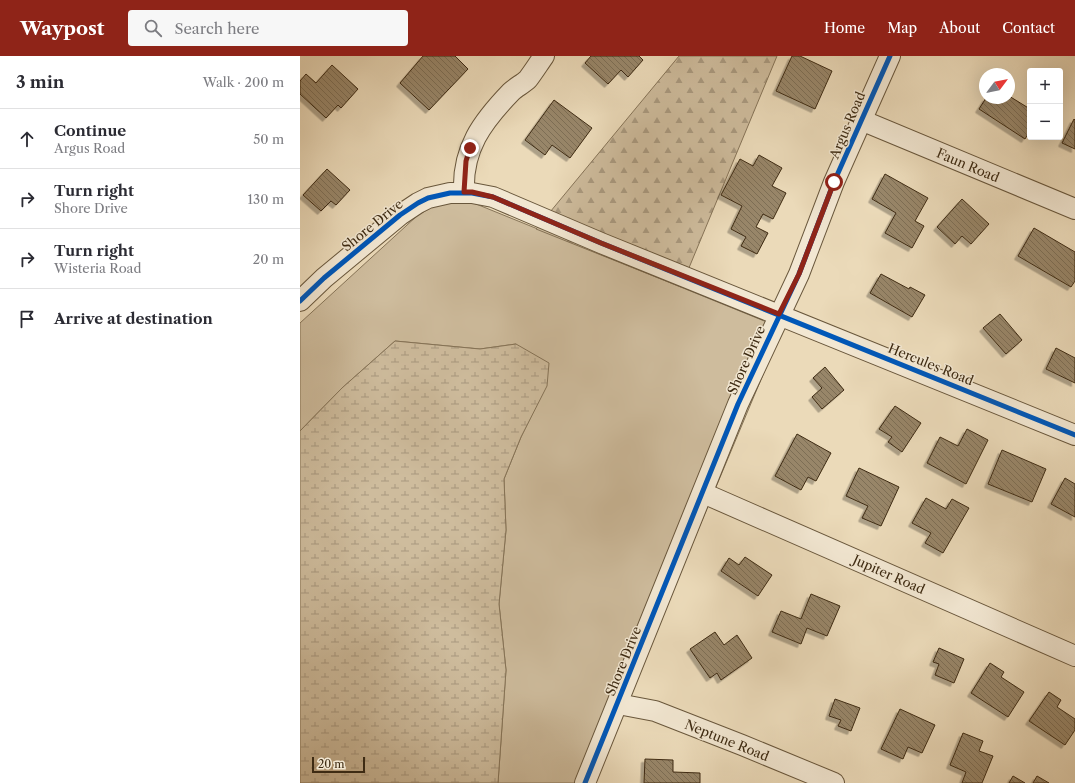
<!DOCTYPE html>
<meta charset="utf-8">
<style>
:root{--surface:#fff;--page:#f7f7f7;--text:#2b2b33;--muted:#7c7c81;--line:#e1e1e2;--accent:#8f2418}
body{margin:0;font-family:"Libre Caslon Text",serif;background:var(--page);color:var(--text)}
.controls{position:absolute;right:12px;top:12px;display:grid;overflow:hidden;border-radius:4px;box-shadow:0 4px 16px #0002}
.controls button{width:36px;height:36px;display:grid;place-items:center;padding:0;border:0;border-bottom:1px solid var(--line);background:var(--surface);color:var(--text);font:20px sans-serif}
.compass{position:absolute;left:679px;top:12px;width:36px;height:36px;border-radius:50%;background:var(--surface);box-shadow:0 4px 16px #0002;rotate:58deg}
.scale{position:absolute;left:12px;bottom:10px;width:53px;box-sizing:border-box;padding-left:4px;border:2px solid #3e2b13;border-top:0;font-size:11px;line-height:14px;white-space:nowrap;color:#3e2b13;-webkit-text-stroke:3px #f2e7d2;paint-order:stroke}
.stop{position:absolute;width:12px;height:12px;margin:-9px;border:3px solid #8f2418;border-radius:50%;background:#fff}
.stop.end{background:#8f2418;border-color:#fff;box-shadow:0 1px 4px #0008}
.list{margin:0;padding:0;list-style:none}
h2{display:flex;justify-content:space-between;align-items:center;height:52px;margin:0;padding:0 16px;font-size:17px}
h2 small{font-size:13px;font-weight:400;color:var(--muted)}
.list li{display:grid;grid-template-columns:26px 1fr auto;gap:12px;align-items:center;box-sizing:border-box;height:60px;padding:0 16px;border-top:1px solid var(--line)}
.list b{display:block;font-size:15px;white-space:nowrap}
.list p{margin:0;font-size:13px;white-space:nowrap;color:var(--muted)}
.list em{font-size:13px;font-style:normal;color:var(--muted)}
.icon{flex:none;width:22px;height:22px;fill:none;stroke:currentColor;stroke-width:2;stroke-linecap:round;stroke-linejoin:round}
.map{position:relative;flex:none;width:775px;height:727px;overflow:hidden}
header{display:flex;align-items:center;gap:24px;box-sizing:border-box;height:56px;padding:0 20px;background:var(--accent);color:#fff}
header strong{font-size:19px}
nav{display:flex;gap:22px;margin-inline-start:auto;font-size:14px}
.search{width:280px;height:36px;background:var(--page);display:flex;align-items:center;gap:10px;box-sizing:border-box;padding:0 14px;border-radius:4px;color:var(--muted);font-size:15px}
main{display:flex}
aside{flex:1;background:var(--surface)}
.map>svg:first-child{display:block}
.green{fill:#cebc9d;stroke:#867458}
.forest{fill:url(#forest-firs);stroke:#867458}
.wetland{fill:url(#wetland-marsh);stroke:#867458}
.building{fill:url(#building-back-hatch);stroke:#3e2b13;filter:url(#shadow)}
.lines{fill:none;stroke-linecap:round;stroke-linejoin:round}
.minor-casing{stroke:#69573c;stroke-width:22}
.minor{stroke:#f2e7d2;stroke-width:20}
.cycleway-casing{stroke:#f2e7d2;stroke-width:8}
.cycleway{stroke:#0057b8;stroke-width:5}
.route{stroke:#8f2418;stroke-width:5}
.labels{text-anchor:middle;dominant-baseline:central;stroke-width:3;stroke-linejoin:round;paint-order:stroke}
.street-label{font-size:13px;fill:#3e2b13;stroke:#f2e7d2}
</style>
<header>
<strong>Waypost</strong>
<div class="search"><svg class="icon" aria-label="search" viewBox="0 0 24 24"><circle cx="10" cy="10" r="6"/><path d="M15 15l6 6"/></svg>Search here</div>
<nav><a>Home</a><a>Map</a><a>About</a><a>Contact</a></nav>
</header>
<main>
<aside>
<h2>3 min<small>Walk · 200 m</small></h2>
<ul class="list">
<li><svg class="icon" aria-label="ahead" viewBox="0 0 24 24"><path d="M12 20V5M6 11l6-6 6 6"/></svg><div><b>Continue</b><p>Argus Road</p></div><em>50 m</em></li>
<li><svg class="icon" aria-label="right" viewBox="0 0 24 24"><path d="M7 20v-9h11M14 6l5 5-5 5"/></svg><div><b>Turn right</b><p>Shore Drive</p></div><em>130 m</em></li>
<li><svg class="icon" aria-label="right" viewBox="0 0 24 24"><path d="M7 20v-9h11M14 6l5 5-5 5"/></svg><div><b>Turn right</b><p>Wisteria Road</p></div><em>20 m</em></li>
<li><svg class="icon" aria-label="arrive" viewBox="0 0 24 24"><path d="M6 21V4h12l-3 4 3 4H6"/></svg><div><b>Arrive at destination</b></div></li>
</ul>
</aside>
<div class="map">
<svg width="775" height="727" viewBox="0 0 775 727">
<defs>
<pattern id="forest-firs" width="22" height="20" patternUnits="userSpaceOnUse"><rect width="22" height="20" fill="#cebc9d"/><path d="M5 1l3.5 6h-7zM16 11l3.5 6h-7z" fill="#a9997f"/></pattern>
<pattern id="wetland-marsh" width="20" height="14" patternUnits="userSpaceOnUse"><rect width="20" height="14" fill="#cebc9d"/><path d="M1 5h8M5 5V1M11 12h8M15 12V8" fill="none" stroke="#a9997f"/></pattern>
<pattern id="building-back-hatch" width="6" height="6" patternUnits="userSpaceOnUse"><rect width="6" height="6" fill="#988669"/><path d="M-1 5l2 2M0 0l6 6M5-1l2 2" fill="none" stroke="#7d6e55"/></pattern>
<filter id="shadow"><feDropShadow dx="-3.5" dy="3.5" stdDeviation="0" flood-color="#0004"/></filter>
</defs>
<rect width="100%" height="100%" fill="#ebdab9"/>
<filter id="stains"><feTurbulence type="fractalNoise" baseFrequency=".005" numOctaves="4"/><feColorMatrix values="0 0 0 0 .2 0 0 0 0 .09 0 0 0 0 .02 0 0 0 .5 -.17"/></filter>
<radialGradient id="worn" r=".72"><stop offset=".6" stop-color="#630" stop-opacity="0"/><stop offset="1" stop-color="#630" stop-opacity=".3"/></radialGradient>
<!-- green -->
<path class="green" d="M154 139 484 273 470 302 292 727H198L206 614 199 548 206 474 204 423 221 381 246 330 216 288 180 293 95 285 42 332 0 375V267L118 159Z"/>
<!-- forest -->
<path class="forest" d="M379 0H477L381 231 236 173Z"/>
<!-- wetland -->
<path class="wetland" d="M95 285 180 293 216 288 249 307 247 330 221 381 204 423 206 474 199 548 206 614 198 727H0V375L42 332Z"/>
<!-- building -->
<g class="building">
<path d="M123 0H155L168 13 129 54 100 27Z"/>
<path d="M291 0H339L343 4 328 21 321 14 308 28 285 7Z"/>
<path d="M492 0H500L532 15 515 53 476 35Z"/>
<path d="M32 9 58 33 41 52 38 49 26 62 0 38V25L6 18 16 27Z"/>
<path d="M709 40 730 53V75L725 83 679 53 686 42H709Z"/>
<path d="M254 44 292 72 270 102 252 89 245 99 225 84Z"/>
<path d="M774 63 775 64V93L762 87Z"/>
<path d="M459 99 482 112 472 130 486 137 473 163 463 158 456 171 468 177 457 198 441 190 446 181 431 173 442 150 421 139 440 103 453 110Z"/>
<path d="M27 113 50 134 36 149 31 145 21 155 3 139Z"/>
<path d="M585 118 628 142 615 165 624 170 612 192 585 177 596 157 572 143Z"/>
<path d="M662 143 689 168 671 188 662 180 655 188 637 171Z"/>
<path d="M734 172 775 196V225L771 231 718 200Z"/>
<path d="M581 218 609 233 610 231 625 239 612 261 570 237Z"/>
<path d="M700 258 722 284 706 298 683 272Z"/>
<path d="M756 292 775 302V327L746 313Z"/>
<path d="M525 311 544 334 522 353 512 341 522 332 513 322Z"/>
<path d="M595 350 621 367 602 396 588 386 592 381 579 373Z"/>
<path d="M667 373 688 384 666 428 627 407 640 381 658 390Z"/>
<path d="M497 378 531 397 516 425 508 421 501 434 475 420Z"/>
<path d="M702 394 746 413 732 446 688 428Z"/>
<path d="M559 412 599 431 581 470 562 462 568 450 546 440Z"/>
<path d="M765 422 775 428V461L751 448Z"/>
<path d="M626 442 646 453 652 443 669 452 643 497 625 487 631 477 612 467Z"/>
<path d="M445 501 472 519 458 540 421 515 429 502 439 509Z"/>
<path d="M511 538 540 550 527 580 507 572 501 588 472 576 481 555 501 563Z"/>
<path d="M415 576 424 589 437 579 452 602 421 624 417 617 410 622 390 593Z"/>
<path d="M639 592 664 603 654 627 635 619 639 608 633 606Z"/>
<path d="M690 607 704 616 701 621 724 636 708 661 671 637Z"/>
<path d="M749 636 761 644 757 651 775 663V674L765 689 729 665Z"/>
<path d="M535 643 560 652 551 675 538 670 541 664 529 660Z"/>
<path d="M600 653 635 669 622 697 608 691 603 703 581 693Z"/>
<path d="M663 677 683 685 679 695 693 700 682 727H662L666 716 650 709Z"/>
<path d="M345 703 373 704V716L400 717V727H344Z"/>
<path d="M713 720 725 727H709Z"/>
<path d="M737 720 749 727H733Z"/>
</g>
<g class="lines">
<!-- minor casing -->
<g class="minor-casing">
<g id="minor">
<path d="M561 64 775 153"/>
<path d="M164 136C162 93 182 66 211 36 216 31 223 28 228 23 234 15 239 7 244 0"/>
<path d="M0 245 24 222 100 159 118 147 128 142 150 137H172L193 141 301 187 775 379"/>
<path d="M403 437 775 600"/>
<path d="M318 648 355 655 442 689 534 727"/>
<path d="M285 727 438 348 499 218 534 126 590 0"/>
</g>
</g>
<!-- minor -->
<use href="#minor" class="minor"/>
<!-- cycleway casing -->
<g class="cycleway-casing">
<g id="cycleway">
<path d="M0 245 24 222 100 159 118 147 128 142 150 137H172L193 141 301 187 775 379"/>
<path d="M285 727 438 348 499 218 534 126 590 0"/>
</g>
</g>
<!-- cycleway -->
<use href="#cycleway" class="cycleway"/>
</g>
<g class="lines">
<!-- route -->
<path class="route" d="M170 92 166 105 164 136H172L193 141 301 187 479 258 499 218 534 126"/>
</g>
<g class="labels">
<!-- street labels -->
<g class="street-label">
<text transform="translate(547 69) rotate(-67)">Argus Road</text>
<text transform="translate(668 109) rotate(23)">Faun Road</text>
<text transform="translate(72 169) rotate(-39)">Shore Drive</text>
<text transform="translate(446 304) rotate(-66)">Shore Drive</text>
<text transform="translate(631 308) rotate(22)">Hercules Road</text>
<text transform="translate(589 518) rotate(24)">Jupiter Road</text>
<text transform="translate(323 605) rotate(-68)">Shore Drive</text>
<text transform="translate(427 684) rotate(22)">Neptune Road</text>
</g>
</g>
<rect width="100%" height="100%" filter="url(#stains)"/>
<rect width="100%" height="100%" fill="url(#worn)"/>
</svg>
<div class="controls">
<button>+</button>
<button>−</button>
</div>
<svg class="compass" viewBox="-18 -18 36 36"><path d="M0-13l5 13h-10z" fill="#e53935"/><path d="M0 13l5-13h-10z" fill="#7c7c81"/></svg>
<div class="scale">20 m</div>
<div class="stop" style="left:534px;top:126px"></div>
<div class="stop end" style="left:170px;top:92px"></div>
</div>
</main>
